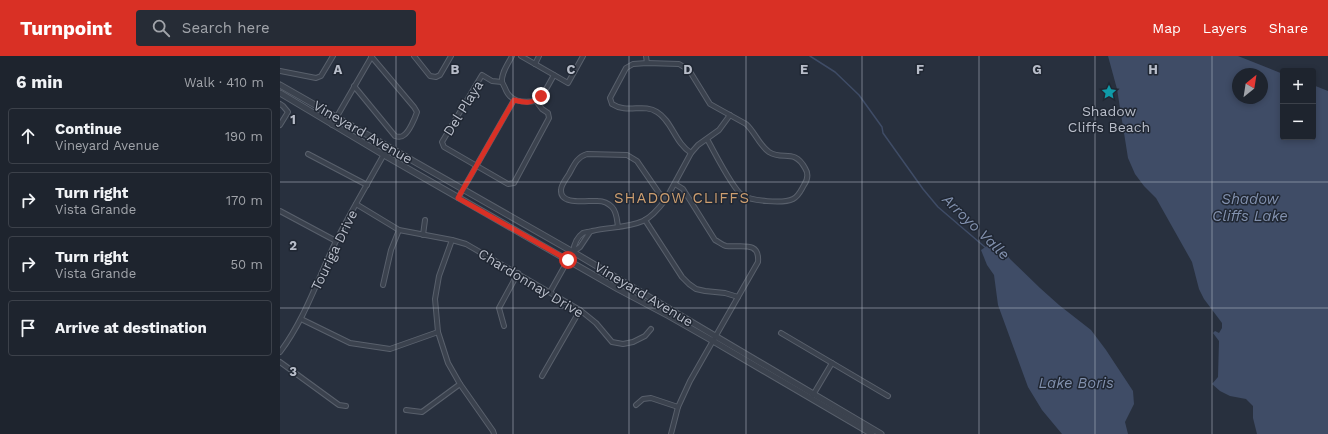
<!DOCTYPE html>
<meta charset="utf-8">
<style>
:root{--surface:#1e242e;--page:#262c36;--text:#f1f3f6;--muted:#a1a4aa;--line:#3c414a;--accent:#d93025}
body{margin:0;font-family:"Work Sans",sans-serif;background:var(--page);color:var(--text)}
.controls{position:absolute;right:12px;top:12px;display:grid;overflow:hidden;border-radius:4px;box-shadow:0 2px 6px #0003}
.controls button{width:36px;height:36px;display:grid;place-items:center;padding:0;border:0;border-bottom:1px solid var(--line);background:var(--surface);color:var(--text);font:20px sans-serif}
.compass{position:absolute;left:952px;top:12px;width:36px;height:36px;border-radius:50%;background:var(--surface);box-shadow:0 2px 6px #0003;rotate:30deg}
.stop{position:absolute;width:12px;height:12px;margin:-9px;border:3px solid #d93025;border-radius:50%;background:#fff}
.stop.end{background:#d93025;border-color:#fff;box-shadow:0 1px 4px #0008}
.list{margin:0;padding:0;list-style:none}
h2{display:flex;justify-content:space-between;align-items:center;height:52px;margin:0;padding:0 16px;font-size:17px}
h2 small{font-size:13px;font-weight:400;color:var(--muted)}
.list li{display:grid;grid-template-columns:26px 1fr auto;gap:12px;align-items:center;box-sizing:border-box;height:56px;margin:0 8px 8px;padding:0 8px;border:1px solid var(--line);border-radius:4px}
.list b{display:block;font-size:15px;white-space:nowrap}
.list p{margin:0;font-size:13px;white-space:nowrap;color:var(--muted)}
.list em{font-size:13px;font-style:normal;color:var(--muted)}
.icon{flex:none;width:22px;height:22px;fill:none;stroke:currentColor;stroke-width:2;stroke-linecap:round;stroke-linejoin:round}
.map{position:relative;flex:none;width:1048px;height:378px;overflow:hidden}
header{display:flex;align-items:center;gap:24px;box-sizing:border-box;height:56px;padding:0 20px;background:var(--accent);color:#fff}
header strong{font-size:19px}
nav{display:flex;gap:22px;margin-inline-start:auto;font-size:14px}
.search{width:280px;height:36px;background:var(--page);display:flex;align-items:center;gap:10px;box-sizing:border-box;padding:0 14px;border-radius:4px;color:var(--muted);font-size:15px}
main{display:flex}
aside{flex:1;background:var(--surface)}
.map>svg:first-child{display:block}
.water{fill:#3f4c66;fill-rule:evenodd}
.lines{fill:none;stroke-linecap:round;stroke-linejoin:round}
.stream{stroke:#3f4c66;stroke-width:1.5}
.minor-casing{stroke:#59606c;stroke-width:6}
.tertiary-casing{stroke:#59606c;stroke-width:7}
.minor{stroke:#3b424e;stroke-width:4}
.tertiary{stroke:#3b424e;stroke-width:5}
.route{stroke:#d93025;stroke-width:5}
.grid{fill:none;stroke:#b8bdc9;stroke-width:1;stroke-opacity:0.55}
.labels{text-anchor:middle;dominant-baseline:central;stroke-width:3;stroke-linejoin:round;paint-order:stroke}
.street-label{font-size:14px;fill:#b8bdc9;stroke:#202733}
.poi-label{font-size:14px;fill:#b8bdc9;stroke:#202733}
.neighbourhood-label{font-size:15px;letter-spacing:1px;fill:#cd9e6f;stroke:#202733}
.water-label{font-size:15px;font-style:italic;fill:#8291ae;stroke:#202733}
.grid-label{font-size:13px;text-anchor:middle;font-weight:bold;fill:#b8bdc9;stroke:#202733;stroke-width:3;stroke-linejoin:round;paint-order:stroke}
</style>
<header>
<strong>Turnpoint</strong>
<div class="search"><svg class="icon" aria-label="search" viewBox="0 0 24 24"><circle cx="10" cy="10" r="6"/><path d="M15 15l6 6"/></svg>Search here</div>
<nav><a>Map</a><a>Layers</a><a>Share</a></nav>
</header>
<main>
<aside>
<h2>6 min<small>Walk · 410 m</small></h2>
<ul class="list">
<li><svg class="icon" aria-label="ahead" viewBox="0 0 24 24"><path d="M12 20V5M6 11l6-6 6 6"/></svg><div><b>Continue</b><p>Vineyard Avenue</p></div><em>190 m</em></li>
<li><svg class="icon" aria-label="right" viewBox="0 0 24 24"><path d="M7 20v-9h11M14 6l5 5-5 5"/></svg><div><b>Turn right</b><p>Vista Grande</p></div><em>170 m</em></li>
<li><svg class="icon" aria-label="right" viewBox="0 0 24 24"><path d="M7 20v-9h11M14 6l5 5-5 5"/></svg><div><b>Turn right</b><p>Vista Grande</p></div><em>50 m</em></li>
<li><svg class="icon" aria-label="arrive" viewBox="0 0 24 24"><path d="M6 21V4h12l-3 4 3 4H6"/></svg><div><b>Arrive at destination</b></div></li>
</ul>
</aside>
<div class="map">
<svg width="1048" height="378" viewBox="0 0 1048 378">
<rect width="100%" height="100%" fill="#28303e"/>
<!-- water -->
<g class="water">
<path d="M828 0H958L1003 18V81H1033V29L1048 35V378H977L973 362V350L966 343 950 340 940 335 932 328 938 321 939 285 933 277 935 275 939 277 942 272V267L924 243 919 233 912 206 876 142 864 130 855 118 848 102 837 33ZM958 18H982V42H958Z"/>
<path d="M710 188 720 189 730 203 760 232 779 249 811 274 826 294 853 335 854 348 845 366 848 378H782L762 354 748 331 718 249 714 219 707 209 701 194Z"/>
</g>
<g class="lines">
<!-- stream -->
<path class="stream" d="M530 0 555 16 579 39 602 71 603 77 643 133 658 151 706 192"/>
<!-- minor casing -->
<g class="minor-casing">
<g id="minor">
<path d="M134 0 150 20 156 21 160 19 171 0"/>
<path d="M232 0C228 8 221 17 222 26 223 28 224 30 225 32 230 46 242 47 256 45L265 35 274 19"/>
<path d="M241 0 288 27 303 0"/>
<path d="M366 0 367 7"/>
<path d="M255 8 259 0"/>
<path d="M0 15 36 22 41 20 53 0"/>
<path d="M222 26 212 25 202 19 162 86 164 91 228 128 234 127 269 62 268 57 262 53 256 45"/>
<path d="M74 30 115 80C118 81 121 82 124 79 129 76 135 62 137 56L134 51 91 0"/>
<path d="M0 48 3 50 8 56 0 69"/>
<path d="M52 69 92 0"/>
<path d="M411 97C395 87 392 65 377 56 364 47 347 58 332 48L330 42 346 12 353 8 367 7 399 8 409 14 430 48 466 68C475 76 479 89 489 96 503 105 514 92 525 112 529 118 528 123 524 129 521 134 519 140 513 143 503 148 471 145 462 139 452 132 434 95 427 83"/>
<path d="M28 98 87 129"/>
<path d="M178 142 234 44"/>
<path d="M76 148 119 174 172 184 186 188 300 254 316 267 332 286 343 288 353 286 365 280 371 273"/>
<path d="M0 155 56 185"/>
<path d="M365 164 402 221 409 228 416 233 425 235 445 237 458 241"/>
<path d="M338 171C337 164 337 156 332 151 328 147 323 145 318 145 308 144 280 150 281 134 281 129 286 123 289 118 294 109 297 101 307 98L347 99 357 105 379 137 386 143"/>
<path d="M143 179 145 164"/>
<path d="M172 184 159 220 155 243 158 276 168 307 180 328 213 375 214 378"/>
<path d="M293 196C294 188 296 182 303 177 305 176 309 176 312 175 329 171 347 172 363 165 372 161 380 151 386 143L411 97 418 89 439 74 450 59"/>
<path d="M103 229 111 194 119 174"/>
<path d="M270 236 288 204 293 196 300 191 310 176"/>
<path d="M21 263 70 287 110 293 158 276"/>
<path d="M224 270 219 252 238 217"/>
<path d="M501 277 608 340"/>
<path d="M0 296C25 263 38 222 56 185 72 153 91 122 108 91"/>
<path d="M0 306 59 349 66 350"/>
<path d="M262 320 300 254"/>
<path d="M533 339 552 307"/>
<path d="M356 349 363 343 371 342 398 351"/>
<path d="M126 354 142 356 180 328"/>
<path d="M391 378 398 351 410 325 478 206C480 184 460 192 446 190 442 189 439 186 435 184L403 133 395 128"/>
</g>
</g>
<!-- tertiary casing -->
<g class="tertiary-casing">
<g id="tertiary">
<path d="M0 29 293 196 601 378"/>
<path d="M0 37 104 99 338 233 389 260 433 285 592 378"/>
</g>
</g>
<!-- minor -->
<use href="#minor" class="minor"/>
<!-- tertiary -->
<use href="#tertiary" class="tertiary"/>
</g>
<g class="lines">
<!-- route -->
<path class="route" d="M261 40C252 48 246 47 234 44L178 142 288 204"/>
</g>
<!-- grid -->
<path class="grid" d="M116 0V378M233 0V378M349 0V378M466 0V378M582 0V378M699 0V378M815 0V378M932 0V378M0 126H1048M0 252H1048"/>
<!-- icons -->
<defs>
<g id="sight-bare" transform="scale(1.2)"><path d="M0-6L1.8-2.2L6-1.7L2.9 1.2L3.7 5.4L0 3.3L-3.7 5.4L-2.9 1.2L-6-1.7L-1.8-2.2Z" fill="#0f9aa8" stroke="#202733" stroke-width="2.5" paint-order="stroke"/></g>
</defs>
<g fill-rule="evenodd">
<use href="#sight-bare" x="829" y="36"/>
</g>
<g class="labels">
<!-- street labels -->
<g class="street-label">
<text transform="translate(183 52) rotate(-58)">Del Playa</text>
<text transform="translate(83 76) rotate(30)">Vineyard Avenue</text>
<text transform="translate(54 194) rotate(-64)">Touriga Drive</text>
<text transform="translate(251 227) rotate(31)">Chardonnay Drive</text>
<text transform="translate(364 238) rotate(31)">Vineyard Avenue</text>
</g>
<!-- poi labels -->
<g class="poi-label">
<text x="829" y="55">Shadow<tspan x="829" dy="16">Cliffs Beach</tspan></text>
</g>
<!-- neighbourhood labels -->
<g class="neighbourhood-label">
<text x="402" y="142">SHADOW CLIFFS</text>
</g>
<!-- water labels -->
<g class="water-label">
<text x="970" y="143">Shadow<tspan x="970" dy="17">Cliffs Lake</tspan></text>
<text transform="translate(696 171) rotate(44)">Arroyo Valle</text>
<text x="796" y="327">Lake Boris</text>
</g>
</g>
<g class="grid-label">
<text x="58" y="18">A</text>
<text x="175" y="18">B</text>
<text x="291" y="18">C</text>
<text x="408" y="18">D</text>
<text x="524" y="18">E</text>
<text x="640" y="18">F</text>
<text x="757" y="18">G</text>
<text x="873" y="18">H</text>
<text x="13" y="68">1</text>
<text x="13" y="194">2</text>
<text x="13" y="320">3</text>
</g>
</svg>
<div class="controls">
<button>+</button>
<button>−</button>
</div>
<svg class="compass" viewBox="-18 -18 36 36"><path d="M0-13l5 13h-10z" fill="#e53935"/><path d="M0 13l5-13h-10z" fill="#a1a4aa"/></svg>
<div class="stop" style="left:288px;top:204px"></div>
<div class="stop end" style="left:261px;top:40px"></div>
</div>
</main>
